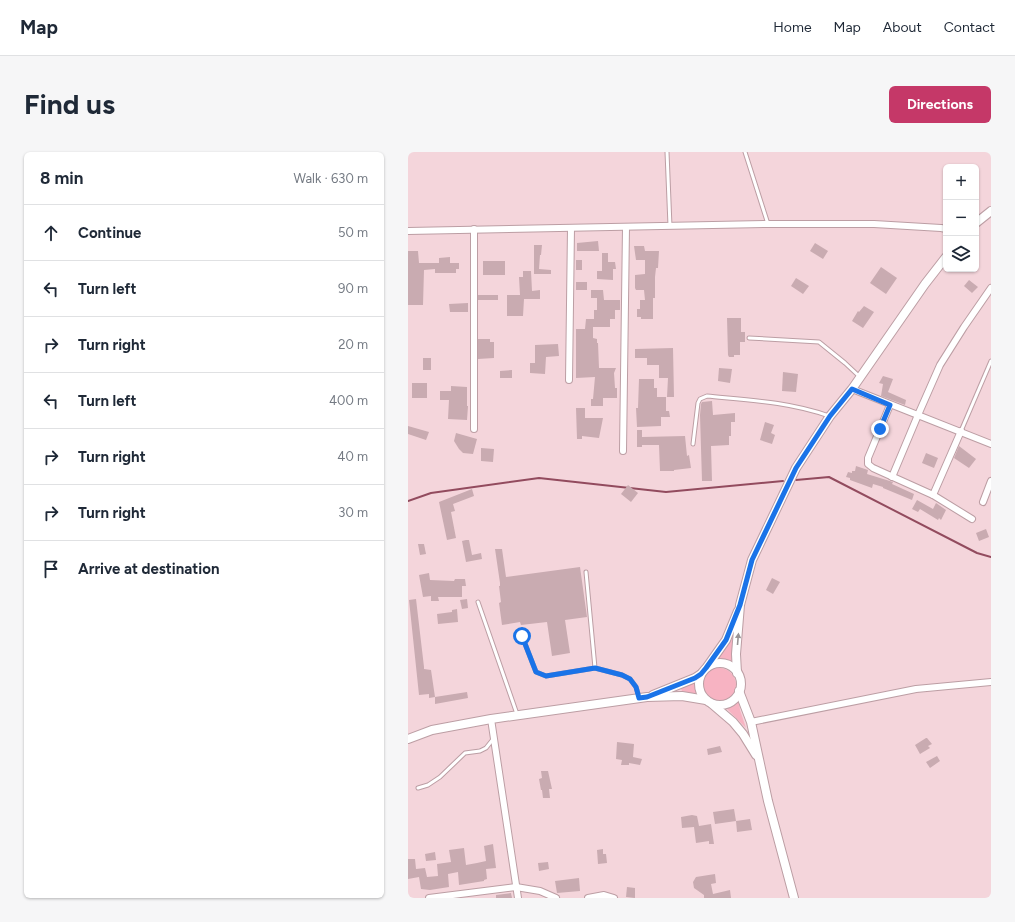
<!DOCTYPE html>
<meta charset="utf-8">
<style>
:root{--surface:#fff;--page:#f6f6f7;--text:#1f2937;--muted:#747a83;--line:#e0e1e3;--accent:#c53868}
body{margin:0;font-family:Figtree,sans-serif;background:var(--page);color:var(--text)}
.controls{position:absolute;right:12px;top:12px;display:grid;overflow:hidden;border-radius:6px;box-shadow:0 1px 3px #0004}
.controls button{width:36px;height:36px;display:grid;place-items:center;padding:0;border:0;border-bottom:1px solid var(--line);background:var(--surface);color:var(--text);font:20px sans-serif}
.stop{position:absolute;width:12px;height:12px;margin:-9px;border:3px solid #1a73e8;border-radius:50%;background:#fff}
.stop.end{background:#1a73e8;border-color:#fff;box-shadow:0 1px 4px #0008}
.list{margin:0;padding:0;list-style:none}
h2{display:flex;justify-content:space-between;align-items:center;height:52px;margin:0;padding:0 16px;font-size:17px}
h2 small{font-size:13px;font-weight:400;color:var(--muted)}
.list li{display:grid;grid-template-columns:26px 1fr auto;gap:12px;align-items:center;box-sizing:border-box;height:56px;padding:0 16px;border-top:1px solid var(--line)}
.list b{display:block;font-size:15px;white-space:nowrap}
.list em{font-size:13px;font-style:normal;color:var(--muted)}
.icon{flex:none;width:22px;height:22px;fill:none;stroke:currentColor;stroke-width:2;stroke-linecap:round;stroke-linejoin:round}
.map{position:relative;flex:none;width:583px;height:746px;overflow:hidden;border-radius:6px}
header{display:flex;align-items:center;gap:24px;box-sizing:border-box;height:56px;padding:0 20px;background:var(--surface);border-bottom:1px solid var(--line)}
header strong{font-size:19px}
nav{display:flex;gap:22px;margin-inline-start:auto;font-size:14px}
.intro{display:flex;align-items:center;justify-content:space-between;box-sizing:border-box;height:96px;padding:0 24px}
h1{margin:0;font-size:28px}
.button{padding:10px 18px;border-radius:6px;background:var(--accent);color:#fff;font-size:14px;font-weight:700}
main{display:flex;gap:24px;padding:0 24px}
aside{flex:1;background:var(--surface);border-radius:6px;box-shadow:0 1px 3px #0004}
.map>svg:first-child{display:block}
.green{fill:#f7b3c2}
.lines{fill:none;stroke-linecap:round;stroke-linejoin:round}
.stream{stroke:#924b5e;stroke-width:2}
.building{fill:#c9abb1}
.lane-casing{stroke:#bc9ea4;stroke-width:5}
.street-casing{stroke:#bc9ea4;stroke-width:8}
.secondary-casing{stroke:#bc9ea4;stroke-width:10}
.lane{stroke:#fff;stroke-width:3}
.street{stroke:#fff;stroke-width:6}
.secondary{stroke:#fff;stroke-width:8}
.oneway{fill:#999495}
.route{stroke:#1a73e8;stroke-width:5}
</style>
<header>
<strong>Map</strong>
<nav><a>Home</a><a>Map</a><a>About</a><a>Contact</a></nav>
</header>
<div class="intro"><h1>Find us</h1><a class="button">Directions</a></div>
<main>
<aside>
<h2>8 min<small>Walk · 630 m</small></h2>
<ul class="list">
<li><svg class="icon" aria-label="ahead" viewBox="0 0 24 24"><path d="M12 20V5M6 11l6-6 6 6"/></svg><div><b>Continue</b></div><em>50 m</em></li>
<li><svg class="icon" aria-label="left" viewBox="0 0 24 24"><path d="M17 20v-9H6M10 6l-5 5 5 5"/></svg><div><b>Turn left</b></div><em>90 m</em></li>
<li><svg class="icon" aria-label="right" viewBox="0 0 24 24"><path d="M7 20v-9h11M14 6l5 5-5 5"/></svg><div><b>Turn right</b></div><em>20 m</em></li>
<li><svg class="icon" aria-label="left" viewBox="0 0 24 24"><path d="M17 20v-9H6M10 6l-5 5 5 5"/></svg><div><b>Turn left</b></div><em>400 m</em></li>
<li><svg class="icon" aria-label="right" viewBox="0 0 24 24"><path d="M7 20v-9h11M14 6l5 5-5 5"/></svg><div><b>Turn right</b></div><em>40 m</em></li>
<li><svg class="icon" aria-label="right" viewBox="0 0 24 24"><path d="M7 20v-9h11M14 6l5 5-5 5"/></svg><div><b>Turn right</b></div><em>30 m</em></li>
<li><svg class="icon" aria-label="arrive" viewBox="0 0 24 24"><path d="M6 21V4h12l-3 4 3 4H6"/></svg><div><b>Arrive at destination</b></div></li>
</ul>
</aside>
<div class="map">
<svg width="583" height="746" viewBox="0 0 583 746">
<rect width="100%" height="100%" fill="#f4d5db"/>
<!-- green -->
<g class="green">
<path d="M324 487V510L310 507Z"/>
<circle cx="311" cy="533" r="17"/>
<path d="M286 529 289 543 274 539 273 537Z"/>
<path d="M331 550 332 558 338 576 319 557Z"/>
</g>
<g class="lines">
<!-- stream -->
<g class="stream">
<path d="M388 328 421 325 569 401 583 405"/>
<path d="M0 349 23 341 131 326 258 340 375 329"/>
</g>
</g>
<!-- building -->
<g class="building">
<path d="M190 89 191 99H169V91Z"/>
<path d="M407 91 420 99 415 107 402 99Z"/>
<path d="M126 93H134L133 103H132L131 117 143 118V122H126Z"/>
<path d="M226 94H236L237 99H251L250 116H248L247 125V146H245V167H233V165H229V157H232V148H237L236 138H228L227 136V123L237 122V108H228Z"/>
<path d="M0 99H10L11 111H31V106L42 105V111H51V117H48V121H27V117L16 118 15 153H0Z"/>
<path d="M194 101H200V110H207L208 117H205V128L189 127V119H194Z"/>
<rect x="168" y="108" width="6" height="10"/>
<rect x="75" y="109" width="22" height="14"/>
<path d="M473 115 489 126 478 142 462 131Z"/>
<path d="M115 119H123L124 139 132 138V147H116L115 164H99V143H112L111 125H115Z"/>
<path d="M388 126 401 134 395 142 383 134Z"/>
<path d="M561 128 570 135 564 141 556 134Z"/>
<rect x="168" y="130" width="11" height="8"/>
<path d="M183 138H195L196 148H212V158H207V167H202V175H185V186L189 187V191H190L191 216H208L206 221 207 236H209V246H195V254H183V247H185L187 225 168 226V177H177L178 167H186V158H189V146H183Z"/>
<rect x="70" y="143" width="20" height="5"/>
<path d="M60 151V160H42L41 152Z"/>
<path d="M456 154 466 160 455 176 444 169 450 159 451 160Z"/>
<path d="M319 166H333V180H337V190H332V203H326V205H321L320 203Z"/>
<path d="M70 187H82V190H86V206L70 207Z"/>
<path d="M150 192 151 204 138 205 137 222 122 221V211H127V193Z"/>
<path d="M265 196 266 245H259L260 226H251V213H239V206H227V197Z"/>
<rect x="15" y="206" width="8" height="12"/>
<path d="M311 216 324 217 322 231 310 229Z"/>
<path d="M104 218V226H92V219Z"/>
<path d="M375 220 390 222 388 240 374 239Z"/>
<path d="M475 224 485 227 480 240 498 248 497 253 473 244 475 232 471 231Z"/>
<path d="M231 227H246V236H249V245H258V259H261L262 265H253V274L229 275 228 256H230Z"/>
<rect x="4" y="231" width="15" height="15"/>
<path d="M43 234 59 235V254H60L59 268 40 267 41 248H32V239H43Z"/>
<path d="M304 249 305 263 327 261V270H323V284H321V293L303 294 304 329H294L292 263 293 252 294 250Z"/>
<path d="M168 256H177V266H195L191 286 174 284V287H169Z"/>
<path d="M357 270 366 273 363 281 367 283 364 292 352 288Z"/>
<path d="M0 274 21 280 18 288 0 282Z"/>
<path d="M229 278H234V285L277 284 279 304 281 303 283 316 266 318V319H252L251 293H234V295H229Z"/>
<path d="M48 281 69 287 65 302 55 301 51 297 46 289Z"/>
<path d="M551 294 568 307 561 316 546 306Z"/>
<path d="M73 296 86 297 85 310 73 309Z"/>
<path d="M518 301 530 306 526 316 514 311Z"/>
<path d="M448 314 460 318 459 322 485 330 484 332 506 342 504 348 475 336V335L465 332 464 336 442 328V326L438 325 440 320 444 321V319H447Z"/>
<path d="M220 333 230 341 223 350 213 342Z"/>
<path d="M64 337 66 344 45 352 47 359 43 360 48 386 39 388 31 350Z"/>
<path d="M509 348 525 357 528 351 538 358 533 368 531 366 530 368 512 357 510 360 504 357Z"/>
<path d="M578 377 581 385 571 389 568 381Z"/>
<path d="M58 388H61L64 403 73 401 74 407 58 410 54 389Z"/>
<path d="M10 392H16L18 402 12 403Z"/>
<path d="M87 397H94L98 425 172 415 179 465 157 468 162 501 144 504 139 470 113 473 112 470 94 473 91 451 93 450 91 434H92V431Z"/>
<path d="M21 421 22 428 46 429 47 427H57L58 434H54V445H30L31 449H23V444L15 445 11 423Z"/>
<path d="M364 426 372 430 365 442 358 438Z"/>
<path d="M8 447 16 515V517L23 518 27 545 21 546V542L11 543 1 448Z"/>
<path d="M59 447 60 456 54 457 52 448Z"/>
<path d="M49 457 50 470 30 472 29 462 44 460V458Z"/>
<path d="M59 540 60 546 27 552V545Z"/>
<path d="M518 586H519L524 592 520 594 522 596 512 602 507 593Z"/>
<path d="M209 590 226 592 225 605 234 607 232 613 221 611V613H213L214 608 208 607Z"/>
<path d="M312 594 314 600 300 603 299 597Z"/>
<path d="M529 604 532 609 522 616 518 610Z"/>
<path d="M133 619H140L144 637H141L142 646H135L134 638H133L131 627 134 626Z"/>
<path d="M326 657 328 669 307 672 305 660Z"/>
<path d="M284 663 289 664 291 674 303 672 306 692H301V689L288 691 286 675 274 676 273 665Z"/>
<path d="M342 667 344 678 329 680 328 669Z"/>
<path d="M85 692 88 716 78 717 79 727 76 728V729L51 733 50 720 40 722 41 735 22 738 13 737 11 725 0 727V707H7L8 717 17 716 19 725 30 724 29 712 43 710 41 698 56 696 58 713 69 711 78 709 76 694Z"/>
<path d="M195 697V702H198L199 711 190 712 189 698Z"/>
<path d="M27 700 28 708 18 709 17 702Z"/>
<path d="M140 710 141 717 131 719 130 711Z"/>
<path d="M307 722 308 731 303 732 305 742 322 738 323 746H296V743L286 736 285 730 288 725Z"/>
<path d="M171 726 172 739 149 741 147 729Z"/>
<path d="M219 735 227 736V746L218 745Z"/>
<path d="M103 741 104 746H88V743Z"/>
</g>
<g class="lines">
<!-- lane casing -->
<g class="lane-casing">
<g id="lane">
<path d="M259 0 262 74"/>
<path d="M337 0 360 72"/>
<path d="M341 186 411 190 437 211 452 225"/>
<path d="M553 279 583 209"/>
<path d="M285 292 290 251 292 247 299 244C340 248 382 250 421 264"/>
<path d="M178 420 187 516"/>
<path d="M70 450 109 562"/>
<path d="M114 484 128 520 138 524 187 516 214 523 222 527 228 535 231 545"/>
<path d="M10 636 20 633 32 625 57 601 72 599 78 596 86 586"/>
</g>
</g>
<!-- street casing -->
<g class="street-casing">
<g id="street">
<path d="M0 79 360 72H466L533 76 538 77"/>
<path d="M161 228 163 76"/>
<path d="M444 237 583 292"/>
<path d="M482 253 460 306V312L465 316 525 343 564 367"/>
<path d="M66 277V77"/>
<path d="M215 299 218 75"/>
<path d="M484 325 510 263 532 213 556 175 583 136"/>
<path d="M525 343 553 279"/>
<path d="M575 350 583 329"/>
<path d="M83 567 110 746"/>
<path d="M343 570 508 537 583 530"/>
<path d="M21 746 108 735 132 739 148 746"/>
<path d="M180 746 196 743 206 746"/>
</g>
</g>
<!-- secondary casing -->
<g class="secondary-casing">
<g id="secondary">
<path d="M568 71 583 59"/>
<circle cx="312" cy="532" r="21"/>
<path d="M299 515 318 488 330 459"/>
<path d="M329 521 328 502 332 453 344 408 388 316 422 264 444 237 517 132 538 105"/>
<path d="M331 539 343 570 360 649 386 746"/>
<path d="M245 543 287 526 293 522"/>
<path d="M304 552 325 570 335 582 348 603"/>
<path d="M0 587 24 578 83 567 239 545 274 544 298 548"/>
</g>
</g>
<!-- lane -->
<use href="#lane" class="lane"/>
<!-- street -->
<use href="#street" class="street"/>
<!-- secondary -->
<use href="#secondary" class="secondary"/>
</g>
<!-- one-way arrows -->
<defs><path id="oneway-solid" d="M-6-.8H1V-3.2L6.5 0L1 3.2V.8H-6Z"/></defs>
<use class="oneway" href="#oneway-solid" transform="translate(330 487) rotate(-85)"/>
<g class="lines">
<!-- route -->
<path class="route" d="M114 484 128 520 138 524 187 516 214 523 222 527 228 535 231 546 239 545 287 526 293 522 298 516 318 488 332 453 344 408 388 316 422 264 444 237 482 253 472 277"/>
</g>
</svg>
<div class="controls">
<button>+</button>
<button>−</button>
<button><svg class="icon" aria-label="layers" viewBox="0 0 24 24"><path d="M12 4l9 5-9 5-9-5zM3 14l9 5 9-5"/></svg></button>
</div>
<div class="stop" style="left:114px;top:484px"></div>
<div class="stop end" style="left:472px;top:277px"></div>
</div>
</main>
